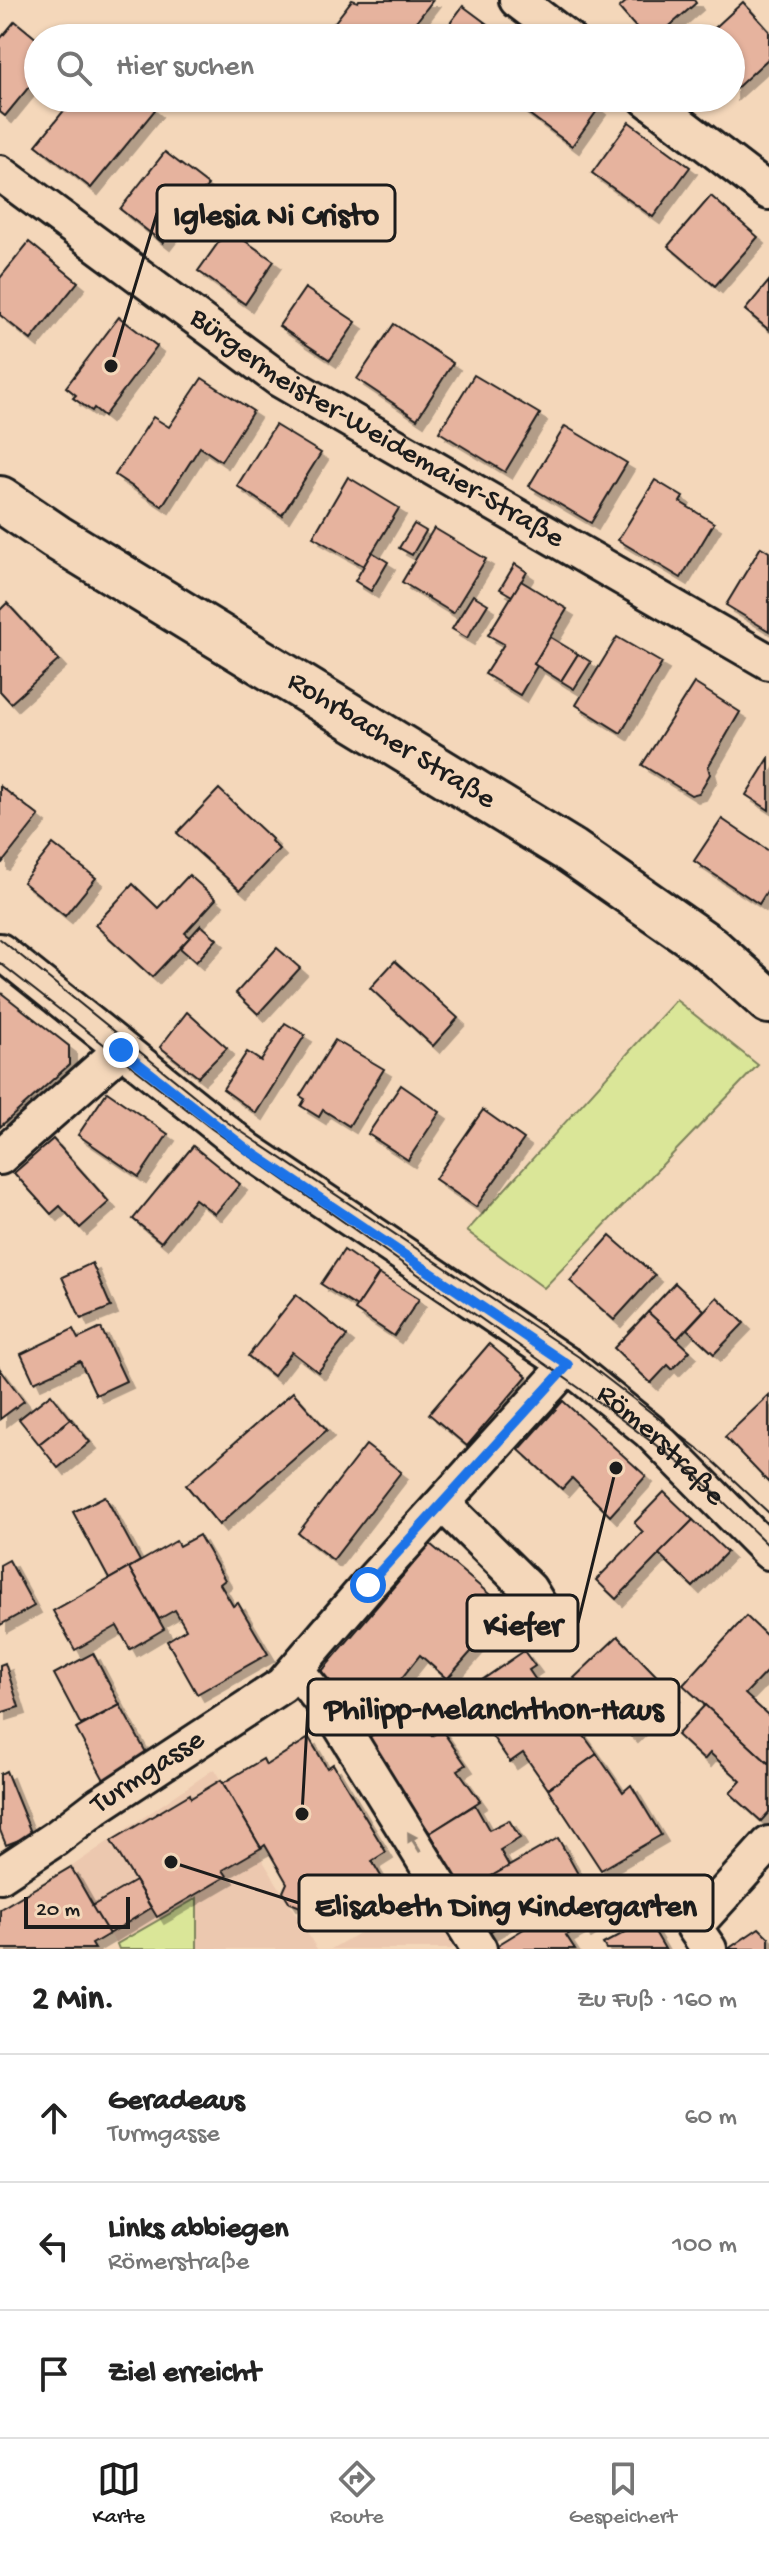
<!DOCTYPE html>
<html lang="de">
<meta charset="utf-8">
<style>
:root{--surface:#fff;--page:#f6f6f6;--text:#222;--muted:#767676;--line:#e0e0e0;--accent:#1c1c1c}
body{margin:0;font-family:"Gochi Hand",sans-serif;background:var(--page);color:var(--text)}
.scale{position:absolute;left:24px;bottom:20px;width:106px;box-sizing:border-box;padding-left:8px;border:4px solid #1c1c1c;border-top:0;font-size:22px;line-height:28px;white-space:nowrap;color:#1c1c1c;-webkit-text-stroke:6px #f4d7ba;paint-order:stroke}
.stop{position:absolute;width:24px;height:24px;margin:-18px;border:6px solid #1a73e8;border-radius:50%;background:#fff}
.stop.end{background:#1a73e8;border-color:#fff;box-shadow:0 2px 8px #0008}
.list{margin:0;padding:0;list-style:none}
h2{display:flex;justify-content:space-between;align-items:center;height:104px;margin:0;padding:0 32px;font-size:34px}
h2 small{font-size:26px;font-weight:400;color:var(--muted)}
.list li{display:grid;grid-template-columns:52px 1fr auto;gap:24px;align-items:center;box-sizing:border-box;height:128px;padding:0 32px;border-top:2px solid var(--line)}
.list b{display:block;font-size:30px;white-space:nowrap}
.list p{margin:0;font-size:26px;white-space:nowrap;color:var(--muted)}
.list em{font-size:26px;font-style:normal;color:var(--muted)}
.icon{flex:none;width:44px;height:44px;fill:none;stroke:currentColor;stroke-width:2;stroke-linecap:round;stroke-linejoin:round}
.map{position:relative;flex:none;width:769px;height:1949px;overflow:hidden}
.search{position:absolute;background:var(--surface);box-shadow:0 2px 6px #0004;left:24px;right:24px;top:24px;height:88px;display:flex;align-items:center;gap:20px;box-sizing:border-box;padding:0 28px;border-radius:44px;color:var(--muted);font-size:30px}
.sheet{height:488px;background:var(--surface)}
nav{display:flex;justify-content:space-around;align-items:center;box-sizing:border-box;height:112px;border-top:2px solid var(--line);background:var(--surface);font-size:22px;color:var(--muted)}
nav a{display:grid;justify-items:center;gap:4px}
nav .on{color:var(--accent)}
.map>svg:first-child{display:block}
.built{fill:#ecc8af}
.green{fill:#dae698;stroke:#7b815a;stroke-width:2}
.building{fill:#e6b39e;stroke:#1c1c1c;stroke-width:2;filter:url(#shadow)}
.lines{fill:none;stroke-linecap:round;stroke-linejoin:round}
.street-casing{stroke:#1c1c1c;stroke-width:40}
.secondary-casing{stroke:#1c1c1c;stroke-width:50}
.street{stroke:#f4d7ba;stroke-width:34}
.secondary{stroke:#f4d7ba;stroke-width:44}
.tram{stroke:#1c1c1c;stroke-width:2}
.oneway{fill:#938373}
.route{stroke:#1a73e8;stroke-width:10}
.labels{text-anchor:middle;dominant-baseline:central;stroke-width:7;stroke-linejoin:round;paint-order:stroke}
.street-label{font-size:30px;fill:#1c1c1c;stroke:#f4d7ba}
.leader{fill:none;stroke:#1c1c1c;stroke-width:3}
.callout-dot{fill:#1c1c1c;stroke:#f4d7ba;stroke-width:3}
.callout{fill:#f4d7ba;stroke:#1c1c1c;stroke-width:3}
.callout-label{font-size:32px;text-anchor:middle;font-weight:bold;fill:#1c1c1c}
</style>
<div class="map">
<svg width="769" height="1949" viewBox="0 0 769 1949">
<defs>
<filter id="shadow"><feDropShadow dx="7" dy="7" stdDeviation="0" flood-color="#0004"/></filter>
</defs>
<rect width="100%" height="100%" fill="#f4d7ba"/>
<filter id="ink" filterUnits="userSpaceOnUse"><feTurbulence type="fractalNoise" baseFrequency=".0125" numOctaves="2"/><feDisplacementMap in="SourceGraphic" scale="16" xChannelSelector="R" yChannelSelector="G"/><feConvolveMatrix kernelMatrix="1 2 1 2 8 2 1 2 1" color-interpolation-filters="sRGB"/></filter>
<g filter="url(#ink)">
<!-- built -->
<g class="built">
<path d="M214 1769 261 1848 260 1856 317 1949H119L71 1867Z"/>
<path d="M432 1891 462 1943 451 1949H331Z"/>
</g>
<!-- green -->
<g class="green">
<path d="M676 1000 758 1065 544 1288 467 1231Z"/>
<path d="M197 1898V1949H119L117 1944Z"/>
</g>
<!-- building -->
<g class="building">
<path d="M352 0 358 2 359 0H433L404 38H338L328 31Z"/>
<path d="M628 0H694L696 3 656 38H645L619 8Z"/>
<path d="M743 2 769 31V58L731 93V38H704Z"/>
<path d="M463 6 506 38H439Z"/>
<path d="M15 21 38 40V63L35 67 38 70V76L5 116 0 112V39Z"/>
<path d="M74 98H140L155 110 91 188 36 145Z"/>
<path d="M528 98H586L599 108 572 146 521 108Z"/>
<path d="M629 122 690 167 653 217 592 173Z"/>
<path d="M165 152 208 185 163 243 120 209Z"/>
<path d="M711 196 758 237 715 286 668 246Z"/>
<path d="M228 229 274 261 245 304 198 271Z"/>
<path d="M29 242 78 282 31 340 0 315V278Z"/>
<path d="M769 281V330L745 310Z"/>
<path d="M305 288 356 322 330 360 279 326Z"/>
<path d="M119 317 157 346 104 416 94 408 92 411 73 398 76 395 66 387Z"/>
<path d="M394 324 453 363 417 419 357 379Z"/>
<path d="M474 375 540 414 505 472 439 432Z"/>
<path d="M202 378 253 411 221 461 200 447 162 506 115 475 153 417 169 427Z"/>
<path d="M275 425 321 453 282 515 237 486Z"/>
<path d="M565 426 627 463 591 523 529 486Z"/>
<path d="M348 477 399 508 364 566 313 537Z"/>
<path d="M655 480 683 497 680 502 714 523 681 578 618 540Z"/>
<path d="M414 524 426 531 412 555 399 548Z"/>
<path d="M434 528 486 559 453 613 402 582Z"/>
<path d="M761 547 769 552V631L726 605Z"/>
<path d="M372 552 388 562 371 591 355 581Z"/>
<path d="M515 564 527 572 512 596 500 589Z"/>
<path d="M521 581 567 609 534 664 537 666 520 695 485 674 504 644 488 635Z"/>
<path d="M473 595 488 604 467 638 452 629Z"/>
<path d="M7 603 59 660 11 703 0 691V610Z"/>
<path d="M550 637 578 654 561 681 534 664Z"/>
<path d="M617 637 662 663 621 733 576 705Z"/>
<path d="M578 654 591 662 574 689 561 681Z"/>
<path d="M694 683 740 712 708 767 710 774 699 793 691 795 642 765Z"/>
<path d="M769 758V810L746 795Z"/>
<path d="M0 786 39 816 2 863 0 862Z"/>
<path d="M219 789 272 839 271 841 279 849 240 890 177 833Z"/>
<path d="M722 819 769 851V888L759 904 694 861Z"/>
<path d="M53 844 96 878 65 916 23 882Z"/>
<path d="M189 875 216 899 185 933 190 937 152 977 95 925 133 884 158 908Z"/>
<path d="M201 925 217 939 196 962 180 948Z"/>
<path d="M277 948 300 968 258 1014 236 993Z"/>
<path d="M395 961 458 1018 433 1046 370 988Z"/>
<path d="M0 992 69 1046V1065L0 1127Z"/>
<path d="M187 1012 227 1048 198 1077 160 1047Z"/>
<path d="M285 1023 305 1035 256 1113 223 1089 247 1052 261 1061Z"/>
<path d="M335 1040 384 1069 349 1126 323 1110 319 1117 301 1106 305 1099 300 1096Z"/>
<path d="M401 1085 440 1112 408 1160 368 1134Z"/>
<path d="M107 1092 168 1134 139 1177 78 1135Z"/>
<path d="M483 1110 524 1139 476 1207 435 1179Z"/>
<path d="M53 1139 109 1202 80 1228 60 1206 51 1214 14 1173Z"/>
<path d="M193 1146 240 1184 215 1214 195 1199 161 1242 133 1219Z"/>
<path d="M610 1236 655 1275 614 1320 570 1281Z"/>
<path d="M344 1250 379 1274 357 1307 321 1284Z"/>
<path d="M92 1263 111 1307 81 1319 62 1277Z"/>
<path d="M379 1274 419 1299 394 1336 355 1310Z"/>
<path d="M675 1283 704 1310 677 1339 648 1312Z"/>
<path d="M296 1295 347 1336 318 1372 292 1352 273 1376 248 1356Z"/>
<path d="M717 1297 744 1323 714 1354 687 1329Z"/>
<path d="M648 1312 690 1351 672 1369 668 1365 651 1383 614 1348Z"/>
<path d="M101 1328 126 1381 96 1395 80 1361 34 1382 21 1354 73 1329 78 1339Z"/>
<path d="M489 1344 527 1376 467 1446 429 1414Z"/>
<path d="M0 1369 24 1401 0 1419Z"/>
<path d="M293 1392 327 1430 219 1525 186 1485Z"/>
<path d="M51 1394 71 1419 39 1444 19 1419Z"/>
<path d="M769 1395V1483L725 1437Z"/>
<path d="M563 1401 646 1476 610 1516 572 1478 562 1489 519 1450Z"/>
<path d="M71 1419 90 1442 58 1468 39 1444Z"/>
<path d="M366 1445 401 1472 333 1560 298 1533Z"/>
<path d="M664 1492 693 1520 616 1599 596 1580 643 1532 634 1523Z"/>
<path d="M105 1496 140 1561 109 1579 73 1512Z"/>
<path d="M693 1520 727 1552 693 1587 659 1554Z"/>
<path d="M199 1535 225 1580 220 1584 233 1606 238 1603 268 1654 197 1694 167 1641 186 1629 175 1610 159 1619 129 1568 176 1541 179 1546Z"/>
<path d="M430 1544 508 1610 447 1679 420 1655 397 1684 412 1708 365 1740 316 1678Z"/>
<path d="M9 1560 34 1606 0 1625V1565Z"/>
<path d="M129 1568 164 1629 130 1649 117 1626 75 1650 53 1611Z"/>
<path d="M746 1616 769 1638V1669L745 1694 769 1716V1764L683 1685Z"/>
<path d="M618 1636 674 1694 631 1736 574 1678Z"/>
<path d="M524 1651 535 1666 529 1670 565 1723 571 1718 597 1754 548 1789 523 1753 510 1762 490 1733 495 1729 466 1691Z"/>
<path d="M93 1653 120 1705 81 1725 54 1674Z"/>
<path d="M5 1663 19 1707 0 1713V1665Z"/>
<path d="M120 1705 148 1756 104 1780 76 1729Z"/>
<path d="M705 1705 769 1764V1812L761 1821 730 1793 741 1781 710 1753 704 1760 677 1735Z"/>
<path d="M412 1708 432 1736 441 1729 466 1765 458 1770 480 1801 430 1833 365 1740Z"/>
<path d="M309 1738 327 1768 333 1764 386 1852 372 1861 388 1888 336 1919 327 1905 307 1917 301 1907 290 1903 283 1892 287 1883 265 1845 261 1848 223 1783 263 1759 266 1765Z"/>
<path d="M597 1754 623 1792 631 1785 661 1835 601 1870 548 1789Z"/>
<path d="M6 1771 32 1835 6 1845 0 1830V1774Z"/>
<path d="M221 1780 261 1848 223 1870 227 1876 157 1917 111 1841 190 1794 191 1798Z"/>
<path d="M475 1805 489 1830 509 1820 520 1838 500 1850 509 1866 464 1892 430 1833Z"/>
<path d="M558 1838 578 1874 551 1889 554 1894 487 1933 464 1892Z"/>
<path d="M71 1867 109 1934 92 1944 95 1949H0V1909Z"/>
<path d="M605 1878 625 1912 604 1925 601 1920 584 1931 582 1926 566 1935 575 1949H498L496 1946 553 1911 549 1905 567 1895 569 1899Z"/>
<path d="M135 1881 151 1908 109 1934 92 1906Z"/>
<path d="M648 1920 665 1949H606L603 1944Z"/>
<path d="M759 1928 769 1938V1949H728Z"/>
</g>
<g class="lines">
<!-- street casing -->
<g class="street-casing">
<g id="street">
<path d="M517 0 567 38"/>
<path d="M646 98 769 192"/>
<path id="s1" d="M0 173 279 379 769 662"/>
<path id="s2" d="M0 951 248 1150 568 1365 649 1431 769 1552"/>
<path d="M0 1157 121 1050"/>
<path d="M444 1505 529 1589 551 1625"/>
<path d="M297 1671 338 1721 479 1949"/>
<path id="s3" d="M0 1875 56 1838 99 1805 282 1685 368 1585 568 1365"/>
<path d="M709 1949 694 1927 769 1844"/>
</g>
</g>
<!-- secondary casing -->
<g class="secondary-casing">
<g id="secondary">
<path id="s4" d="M0 499 56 537 571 851 710 948 769 1001"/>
</g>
</g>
<!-- street -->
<use href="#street" class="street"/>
<!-- secondary -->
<use href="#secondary" class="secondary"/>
<!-- tram -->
<g class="tram">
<path d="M0 939 227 1122 579 1357 710 1458 769 1513"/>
<path d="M0 963 212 1129 582 1390 696 1475 769 1546"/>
</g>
</g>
<!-- one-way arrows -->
<defs><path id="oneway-solid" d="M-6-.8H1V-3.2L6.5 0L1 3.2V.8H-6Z" transform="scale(2)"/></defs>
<use class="oneway" href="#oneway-solid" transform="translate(414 1842) rotate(-122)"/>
</g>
<g class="lines" filter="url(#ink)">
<!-- route -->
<path class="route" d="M121 1050 248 1150 568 1365 368 1585"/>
</g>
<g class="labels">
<!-- street labels -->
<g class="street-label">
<text stroke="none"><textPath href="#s1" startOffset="456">Bürgermeister-Weidemaier-Straße</textPath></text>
<text stroke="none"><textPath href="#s4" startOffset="460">Rohrbacher Straße</textPath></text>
<text stroke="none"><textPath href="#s2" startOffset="826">Römerstraße</textPath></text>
<text stroke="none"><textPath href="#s3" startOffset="180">Turmgasse</textPath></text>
</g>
</g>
<!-- callouts -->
<path class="leader" d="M111 366L157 213M616 1468L578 1623M302 1814L308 1707M171 1862L299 1903"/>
<g class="callout-dot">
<circle cx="111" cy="366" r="8"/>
<circle cx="616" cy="1468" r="8"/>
<circle cx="302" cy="1814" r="8"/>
<circle cx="171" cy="1862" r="8"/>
</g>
<g class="callout">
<rect x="157" y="185" width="238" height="56" rx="8"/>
<rect x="467" y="1595" width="111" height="56" rx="8"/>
<rect x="308" y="1679" width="371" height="56" rx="8"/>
<rect x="299" y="1875" width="414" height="56" rx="8"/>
</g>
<g class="callout-label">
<text x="276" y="224">Iglesia Ni Cristo</text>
<text x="523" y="1634">Kiefer</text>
<text x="494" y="1718">Philipp-Melanchthon-Haus</text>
<text x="506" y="1915">Elisabeth Ding Kindergarten</text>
</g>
</svg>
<div class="scale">20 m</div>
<div class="stop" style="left:368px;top:1585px"></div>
<div class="stop end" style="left:121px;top:1050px"></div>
<div class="search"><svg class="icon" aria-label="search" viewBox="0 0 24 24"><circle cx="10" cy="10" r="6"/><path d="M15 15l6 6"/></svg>Hier suchen</div>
</div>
<section class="sheet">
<h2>2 Min.<small>Zu Fuß · 160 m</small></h2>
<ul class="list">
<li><svg class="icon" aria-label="ahead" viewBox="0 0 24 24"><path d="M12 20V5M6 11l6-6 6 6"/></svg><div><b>Geradeaus</b><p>Turmgasse</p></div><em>60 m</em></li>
<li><svg class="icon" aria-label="left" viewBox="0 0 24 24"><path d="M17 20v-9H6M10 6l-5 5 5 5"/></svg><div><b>Links abbiegen</b><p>Römerstraße</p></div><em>100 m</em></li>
<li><svg class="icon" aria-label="arrive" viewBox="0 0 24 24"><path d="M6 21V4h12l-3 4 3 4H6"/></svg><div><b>Ziel erreicht</b></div></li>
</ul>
</section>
<nav>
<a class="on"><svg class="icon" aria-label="map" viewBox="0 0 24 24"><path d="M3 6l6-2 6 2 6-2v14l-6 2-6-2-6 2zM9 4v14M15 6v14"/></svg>Karte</a>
<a><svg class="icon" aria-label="directions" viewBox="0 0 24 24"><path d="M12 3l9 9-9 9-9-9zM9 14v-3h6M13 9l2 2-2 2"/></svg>Route</a>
<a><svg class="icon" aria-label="saved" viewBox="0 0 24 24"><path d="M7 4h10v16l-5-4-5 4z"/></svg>Gespeichert</a>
</nav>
